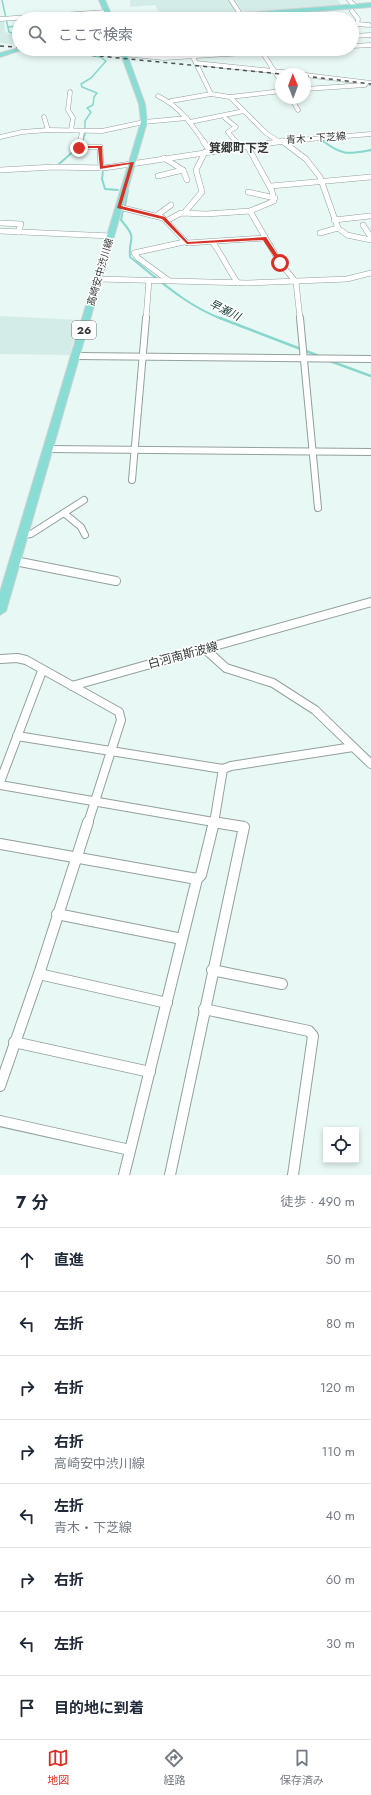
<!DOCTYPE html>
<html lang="ja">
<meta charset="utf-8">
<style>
:root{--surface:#fff;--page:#f6f6f7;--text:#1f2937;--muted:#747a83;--line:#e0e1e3;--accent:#d93025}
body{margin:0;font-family:Jost,"Noto Sans JP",sans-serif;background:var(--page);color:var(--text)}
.controls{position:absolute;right:12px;bottom:12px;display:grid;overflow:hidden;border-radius:0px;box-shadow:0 2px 6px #0003}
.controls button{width:36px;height:36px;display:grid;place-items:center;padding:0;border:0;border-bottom:1px solid var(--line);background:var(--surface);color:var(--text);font:20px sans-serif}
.compass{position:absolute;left:275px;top:68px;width:36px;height:36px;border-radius:50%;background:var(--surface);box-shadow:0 2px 6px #0003;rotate:359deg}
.stop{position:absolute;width:12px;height:12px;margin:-9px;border:3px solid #d93025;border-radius:50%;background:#fff}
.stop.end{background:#d93025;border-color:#fff;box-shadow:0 1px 4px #0008}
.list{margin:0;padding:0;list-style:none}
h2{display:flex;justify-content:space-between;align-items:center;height:52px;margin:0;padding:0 16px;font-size:17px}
h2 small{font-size:13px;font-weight:400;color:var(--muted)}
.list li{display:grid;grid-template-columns:26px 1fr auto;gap:12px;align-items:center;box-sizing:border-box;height:64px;padding:0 16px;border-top:1px solid var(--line)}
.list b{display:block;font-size:15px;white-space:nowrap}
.list p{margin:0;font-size:13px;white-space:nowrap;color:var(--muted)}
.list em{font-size:13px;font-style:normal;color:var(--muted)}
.icon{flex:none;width:22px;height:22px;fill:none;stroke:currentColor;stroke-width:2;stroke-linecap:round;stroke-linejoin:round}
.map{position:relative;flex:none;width:371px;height:1175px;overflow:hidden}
.search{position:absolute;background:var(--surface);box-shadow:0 2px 6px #0003;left:12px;right:12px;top:12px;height:44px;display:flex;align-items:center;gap:10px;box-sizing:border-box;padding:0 14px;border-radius:22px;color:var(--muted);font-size:15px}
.sheet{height:564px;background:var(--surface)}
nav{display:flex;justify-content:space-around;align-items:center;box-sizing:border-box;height:56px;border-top:1px solid var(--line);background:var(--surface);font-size:11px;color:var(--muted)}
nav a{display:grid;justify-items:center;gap:2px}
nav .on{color:var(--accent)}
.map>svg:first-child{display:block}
.built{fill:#d4ece7}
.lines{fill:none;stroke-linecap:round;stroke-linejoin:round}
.stream-far2{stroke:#87d7cc;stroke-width:1.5}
.stream-far1{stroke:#87d7cc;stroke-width:2}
.stream{stroke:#87d7cc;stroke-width:2.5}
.street-far4-casing{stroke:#92a09e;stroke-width:5}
.street-far3-casing{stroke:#92a09e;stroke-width:6}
.street-far2-casing{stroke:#92a09e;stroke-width:8}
.street-far1-casing{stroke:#92a09e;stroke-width:10}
.street-casing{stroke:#92a09e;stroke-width:12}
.primary-casing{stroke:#d2d3d3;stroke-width:2}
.street-far4{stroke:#fff;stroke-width:4}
.street-far3{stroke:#fff;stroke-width:5}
.street-far2{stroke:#fff;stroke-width:6}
.street-far1{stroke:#fff;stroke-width:8}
.street{stroke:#fff;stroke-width:10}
.primary{fill:#8addd4;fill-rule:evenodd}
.rail{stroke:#4a5150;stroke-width:1.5;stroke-dasharray:4 4;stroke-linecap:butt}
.route{fill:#d93025}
.labels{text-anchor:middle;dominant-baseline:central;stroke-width:3;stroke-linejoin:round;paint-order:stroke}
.far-street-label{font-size:10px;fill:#323837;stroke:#fff}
.far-water-label{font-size:11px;font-style:italic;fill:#103733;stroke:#fff}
.shield{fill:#fff;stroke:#707473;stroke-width:1}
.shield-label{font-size:11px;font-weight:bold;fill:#323837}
.far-quarter-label{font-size:12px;font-weight:bold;fill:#323837;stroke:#fff}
.street-label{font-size:12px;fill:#323837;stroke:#fff}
</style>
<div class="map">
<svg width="371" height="1175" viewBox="0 0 371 1175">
<rect width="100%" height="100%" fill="#e8f8f5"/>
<!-- built -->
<g class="built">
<path d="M130 0H229L237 13 145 19 142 13 159 12 155 5 130 7Z"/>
<path d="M234 0H338L341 5 244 13Z"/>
<path d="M0 19H4L5 32 19 36V42L11 44 0 43Z"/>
<path d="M0 316 79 320 70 355 0 354Z"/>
</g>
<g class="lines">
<!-- stream-far2 -->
<g class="stream-far2">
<path d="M2 0 9 32 19 35"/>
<path d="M8 27 19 26"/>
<path d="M321 139 324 142"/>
<path d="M82 142 85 135V121L91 112 87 108 93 105 94 97 97 93 82 87 81 84 91 78 106 61 100 57 89 55"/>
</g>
<!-- stream-far1 -->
<g class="stream-far1">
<path d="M323 141C343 156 348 154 371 150"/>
<path d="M59 164 76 149 83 141"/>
<path d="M99 170H103L102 179 105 189 118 190"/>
<path d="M125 205 128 190"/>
<path d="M123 210 121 220C139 241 128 235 130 257 159 280 187 306 222 319"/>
</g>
<!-- stream -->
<g class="stream">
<path d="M220 318 319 356"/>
<path d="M330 361 371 376"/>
</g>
<!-- street-far4 casing -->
<g class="street-far4-casing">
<g id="street-far4">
<path d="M231 0 241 15"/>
<path d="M349 0 355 6"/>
<path d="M352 11 358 19 357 24 369 25"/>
<path d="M0 19 107 12"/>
<path d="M352 36 371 35"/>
<path d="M352 46 371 45"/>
<path d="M72 49 164 58 309 49"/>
<path d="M261 50 281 82"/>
<path d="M193 57 211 94 230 97 266 133 278 141"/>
<path d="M196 63 301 74"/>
<path d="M305 75 371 83"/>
<path d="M305 89 365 85"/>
<path d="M70 92 68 110 73 118 71 130"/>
<path d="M158 96C179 106 191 123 204 142"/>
<path d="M230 97 281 91"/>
<path d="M291 98 298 110"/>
<path d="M171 101 211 94"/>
<path d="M44 117 48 130"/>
<path d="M225 118 236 127 228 132 236 142"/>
<path d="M190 122 244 111"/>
<path d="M0 137 22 132 48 130 102 131 144 122 187 118"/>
<path d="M80 142 82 132"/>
<path d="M274 142 371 134"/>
</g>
</g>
<!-- street-far3 casing -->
<g class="street-far3-casing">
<g id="street-far3">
<path d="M80 141 79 147H100L101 168"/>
<path d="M203 141 210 151"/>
<path d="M235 141 241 147"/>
<path d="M282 141 306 159 320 177 338 228 347 235 371 240"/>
<path d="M0 170 54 167 104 168 284 141"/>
<path d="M183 170 187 180"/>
<path d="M158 176 183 170 164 158"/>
<path d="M271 186 371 177"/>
<path d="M248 192 275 198"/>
<path d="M119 207 163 218 187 243 265 238"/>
<path d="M250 211 280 263 296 282 300 319"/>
<path d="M184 213 202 192 196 170 205 152"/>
<path d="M156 216 171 205"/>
<path d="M334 220 370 216"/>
<path d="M166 221 181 213 206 214 250 211 274 201 272 191 248 147"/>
<path d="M0 223 21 224 18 232"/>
<path d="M363 225 371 237"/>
<path d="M0 231 111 236"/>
<path d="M320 233 338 228"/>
<path d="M213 243C223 256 228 270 238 283"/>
<path d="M99 279 247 283 347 279 371 273"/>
<path d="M168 280 138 258 134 253 184 242"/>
<path d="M146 319 149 280"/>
</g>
</g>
<!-- street-far2 casing -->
<g class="street-far2-casing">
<g id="street-far2">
<path d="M300 318 318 508"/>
<path d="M76 356 371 359"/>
<path d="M49 449 371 452"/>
<path d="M132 480 146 318"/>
<path d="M64 513 81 527 85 535"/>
<path d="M23 535 31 534 84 500"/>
</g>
</g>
<!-- street-far1 casing -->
<g class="street-far1-casing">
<g id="street-far1">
<path d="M15 561 116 581"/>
<path d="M205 649 226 668 273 683 315 710 371 764"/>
<path d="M0 659 17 658 26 660 119 712 121 720 88 823"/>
<path d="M72 686 371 602"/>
<path d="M17 736 223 769 214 823"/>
<path d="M223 769 231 766 353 747"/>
<path d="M0 782 42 671"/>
<path d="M0 785 219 823"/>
</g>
</g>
<!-- street casing -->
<g class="street-casing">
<g id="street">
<path d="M0 844 197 879"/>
<path d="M57 914 182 939"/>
<path d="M212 970 282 984"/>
<path d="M39 974 167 1003"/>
<path d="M204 1009 309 1031 313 1036 293 1175"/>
<path d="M14 1042 150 1072"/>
<path d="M0 1086 39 974 88 822"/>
<path d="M0 1121 130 1150"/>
<path d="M124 1175 197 879 201 875 214 822"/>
<path d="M170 1175 244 827 213 822"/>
</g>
</g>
<!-- primary casing -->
<g class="primary-casing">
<g id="primary">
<path d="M99 0H105L113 19H107Z"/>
<path d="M371 3V7L213 19H189L192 17Z"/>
<path d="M19 48 24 49 0 57V53Z"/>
<path d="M119 49H125L145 104 147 122 6 611 0 615V592L141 122 139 104Z"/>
</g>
</g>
<!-- street-far4 -->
<use href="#street-far4" class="street-far4"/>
<!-- street-far3 -->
<use href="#street-far3" class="street-far3"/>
<!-- street-far2 -->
<use href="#street-far2" class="street-far2"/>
<!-- street-far1 -->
<use href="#street-far1" class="street-far1"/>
<!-- street -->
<use href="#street" class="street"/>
<!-- primary -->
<use href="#primary" class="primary"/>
<!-- rail -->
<g class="rail">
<path d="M0 46 19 47"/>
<path d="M28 49 281 74"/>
<path d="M305 76 371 84"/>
</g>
</g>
<!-- route -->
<path class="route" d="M79 146H102L103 166 134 162 121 206 165 217 188 242 266 237 283 263 279 264 263 240 187 244 162 219 117 208 130 164 100 169 98 148H77Z"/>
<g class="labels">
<!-- far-street labels -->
<g class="far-street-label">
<text transform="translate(316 138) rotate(-4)">青木・下芝線</text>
<text transform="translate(100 272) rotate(-74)">高崎安中渋川線</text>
</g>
<!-- far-water labels -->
<g class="far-water-label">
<text transform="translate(225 310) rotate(26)">早瀬川</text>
</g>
<!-- shield labels -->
<rect class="shield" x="72" y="321" width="24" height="18" rx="3"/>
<g class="shield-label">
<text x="84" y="330">26</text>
</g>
<!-- far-quarter labels -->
<g class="far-quarter-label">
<text x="239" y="148">箕郷町下芝</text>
</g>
<!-- street labels -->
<g class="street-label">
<text transform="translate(183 655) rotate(-15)">白河南斯波線</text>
</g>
</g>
</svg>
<div class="controls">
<button><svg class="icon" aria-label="locate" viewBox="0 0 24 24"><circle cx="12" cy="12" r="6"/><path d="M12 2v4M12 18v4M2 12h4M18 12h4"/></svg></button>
</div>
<svg class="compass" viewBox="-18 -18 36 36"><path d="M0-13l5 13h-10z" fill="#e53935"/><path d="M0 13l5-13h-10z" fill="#747a83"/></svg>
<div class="stop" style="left:280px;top:263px"></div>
<div class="stop end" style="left:79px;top:148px"></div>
<div class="search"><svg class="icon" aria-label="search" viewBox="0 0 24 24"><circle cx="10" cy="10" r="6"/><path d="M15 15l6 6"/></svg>ここで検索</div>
</div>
<section class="sheet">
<h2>7 分<small>徒歩 · 490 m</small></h2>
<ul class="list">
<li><svg class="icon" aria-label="ahead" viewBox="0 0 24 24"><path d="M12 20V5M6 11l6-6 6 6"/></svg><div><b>直進</b></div><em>50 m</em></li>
<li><svg class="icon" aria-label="left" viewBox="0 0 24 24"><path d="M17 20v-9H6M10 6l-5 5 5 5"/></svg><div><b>左折</b></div><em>80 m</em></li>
<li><svg class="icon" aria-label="right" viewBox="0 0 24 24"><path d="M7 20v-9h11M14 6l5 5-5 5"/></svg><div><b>右折</b></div><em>120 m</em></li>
<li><svg class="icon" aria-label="right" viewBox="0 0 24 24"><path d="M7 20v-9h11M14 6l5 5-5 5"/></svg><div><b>右折</b><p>高崎安中渋川線</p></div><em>110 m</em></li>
<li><svg class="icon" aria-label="left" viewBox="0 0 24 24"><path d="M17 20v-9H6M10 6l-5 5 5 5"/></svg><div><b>左折</b><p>青木・下芝線</p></div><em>40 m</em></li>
<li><svg class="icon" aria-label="right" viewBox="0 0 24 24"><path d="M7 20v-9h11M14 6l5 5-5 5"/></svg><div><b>右折</b></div><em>60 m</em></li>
<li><svg class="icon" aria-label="left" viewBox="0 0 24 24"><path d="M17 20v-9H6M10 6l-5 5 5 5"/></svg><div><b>左折</b></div><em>30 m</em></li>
<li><svg class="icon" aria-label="arrive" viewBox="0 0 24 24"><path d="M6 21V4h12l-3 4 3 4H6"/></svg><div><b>目的地に到着</b></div></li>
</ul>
</section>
<nav>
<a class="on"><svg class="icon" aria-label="map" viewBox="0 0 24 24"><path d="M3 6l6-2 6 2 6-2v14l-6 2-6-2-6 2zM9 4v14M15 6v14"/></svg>地図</a>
<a><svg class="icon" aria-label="directions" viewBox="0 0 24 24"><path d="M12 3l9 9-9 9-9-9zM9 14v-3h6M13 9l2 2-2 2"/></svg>経路</a>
<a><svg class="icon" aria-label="saved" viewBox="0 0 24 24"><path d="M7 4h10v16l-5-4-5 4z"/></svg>保存済み</a>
</nav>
